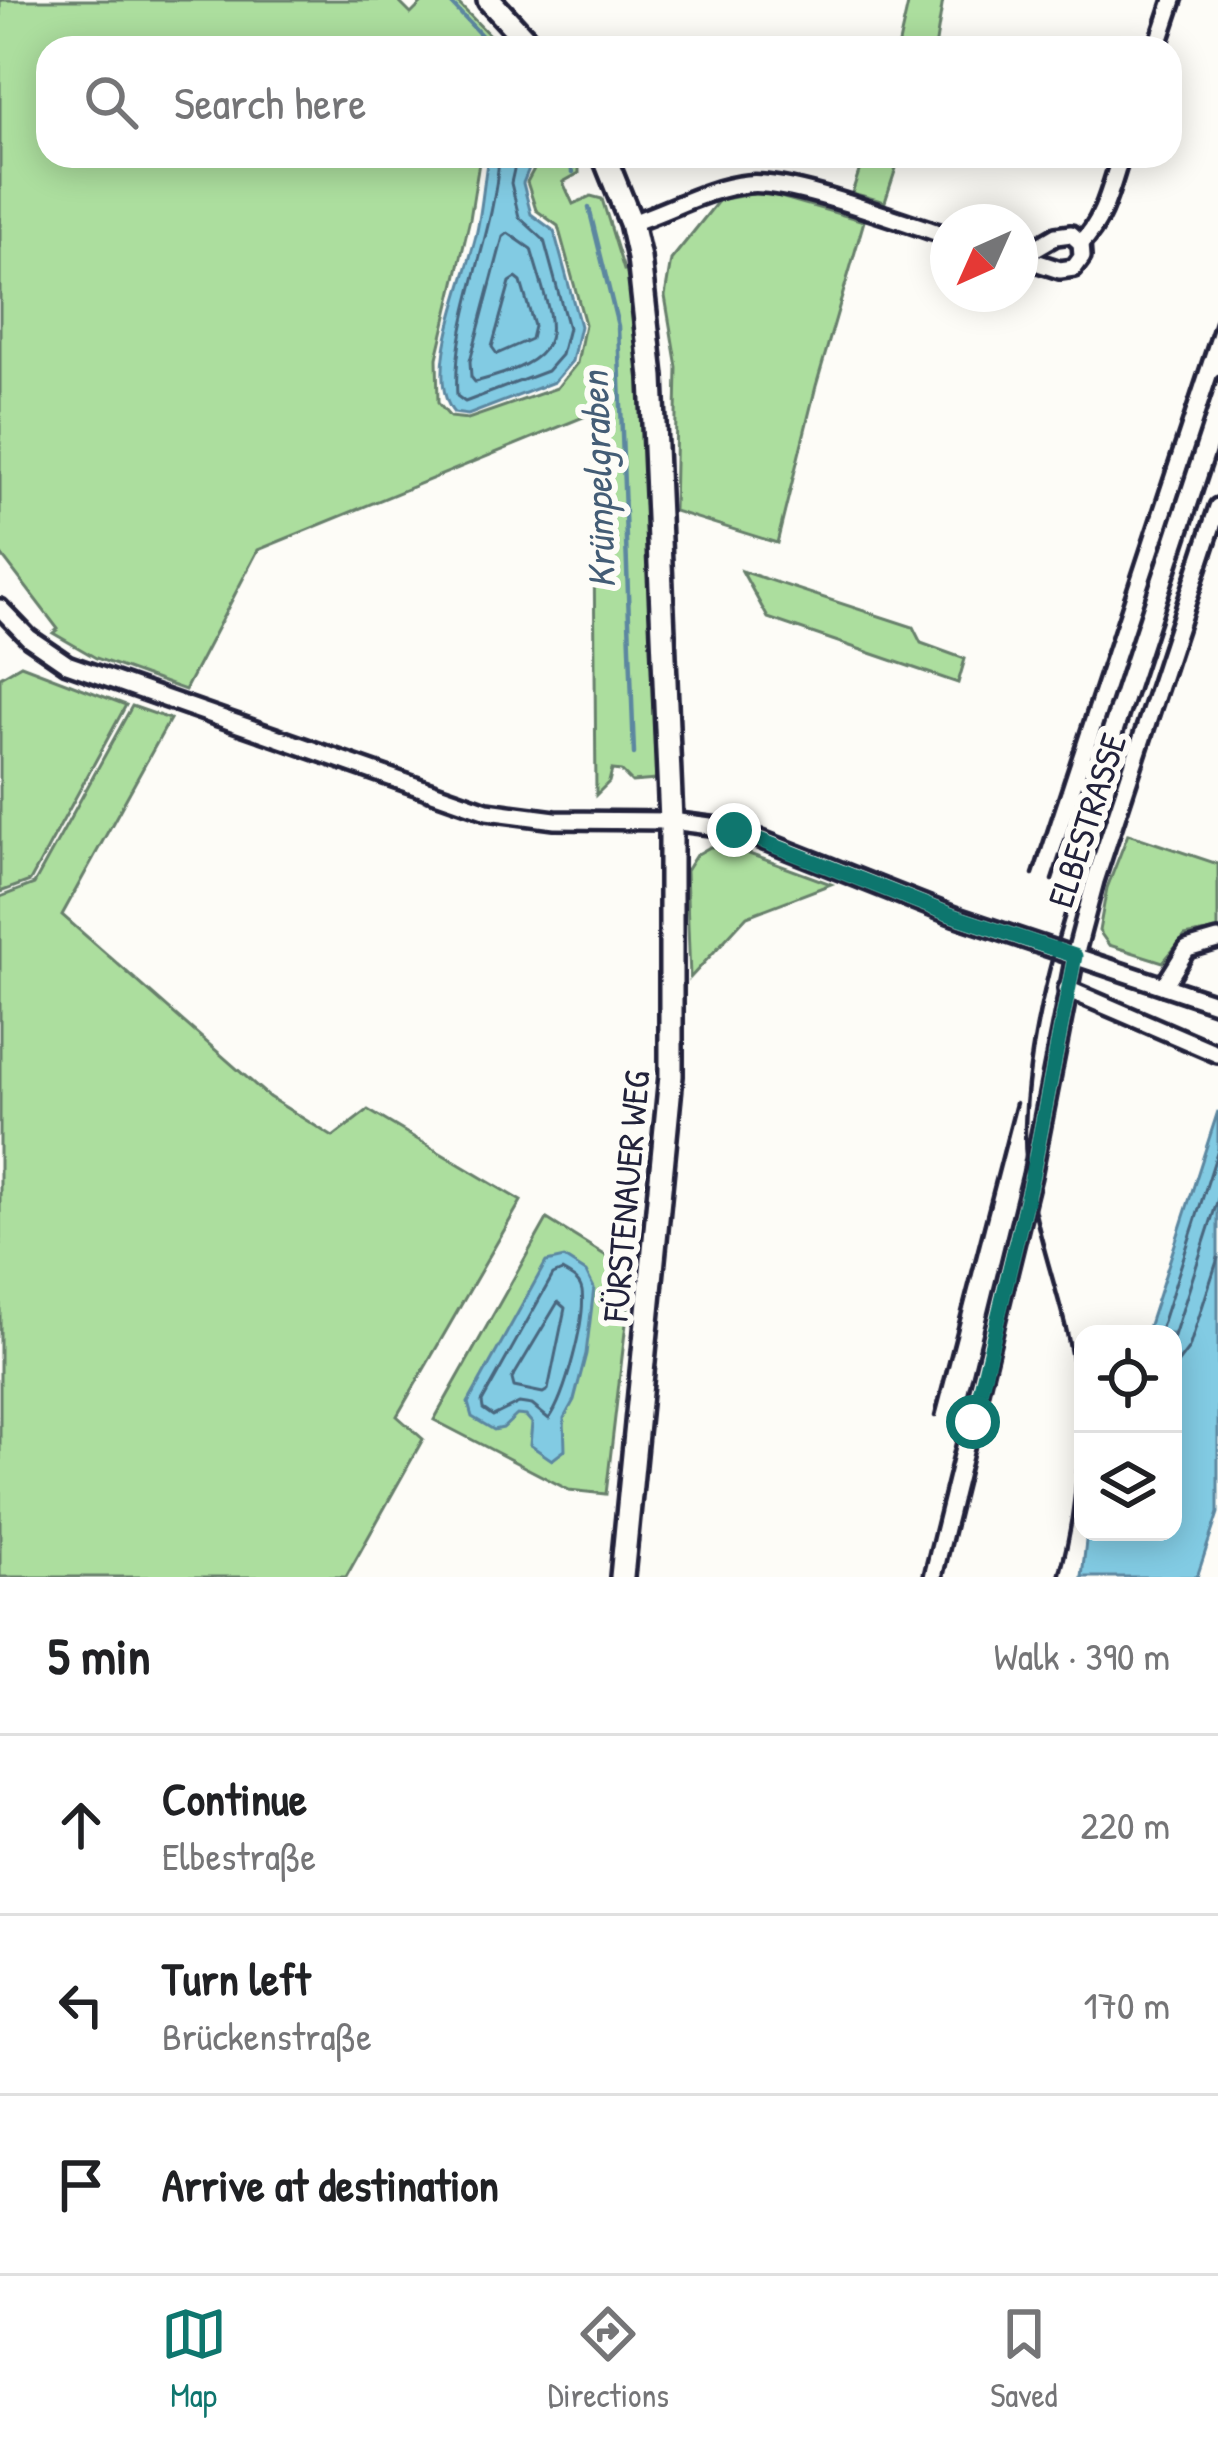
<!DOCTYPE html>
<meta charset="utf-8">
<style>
:root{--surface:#fff;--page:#f2f2f2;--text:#202124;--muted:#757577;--line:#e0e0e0;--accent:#0f766e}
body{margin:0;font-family:"Patrick Hand",sans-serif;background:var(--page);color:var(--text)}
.controls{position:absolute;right:36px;bottom:36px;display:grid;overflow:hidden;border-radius:24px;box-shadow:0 6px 30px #0003}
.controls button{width:108px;height:108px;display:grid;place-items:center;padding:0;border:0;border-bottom:3px solid var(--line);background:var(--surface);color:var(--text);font:60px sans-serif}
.compass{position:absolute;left:930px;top:204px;width:108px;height:108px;border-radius:50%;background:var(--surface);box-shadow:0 6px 30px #0003;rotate:225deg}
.stop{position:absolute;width:36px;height:36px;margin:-27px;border:9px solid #0f766e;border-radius:50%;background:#fff}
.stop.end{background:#0f766e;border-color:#fff;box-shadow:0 3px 12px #0008}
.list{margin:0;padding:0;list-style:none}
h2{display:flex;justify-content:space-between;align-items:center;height:156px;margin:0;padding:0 48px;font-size:51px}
h2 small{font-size:39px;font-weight:400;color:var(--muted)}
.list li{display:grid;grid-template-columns:78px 1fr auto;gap:36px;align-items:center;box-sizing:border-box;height:180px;padding:0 48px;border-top:3px solid var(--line)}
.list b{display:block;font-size:45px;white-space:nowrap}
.list p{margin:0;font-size:39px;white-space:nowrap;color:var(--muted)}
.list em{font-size:39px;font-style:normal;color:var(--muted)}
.icon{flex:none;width:66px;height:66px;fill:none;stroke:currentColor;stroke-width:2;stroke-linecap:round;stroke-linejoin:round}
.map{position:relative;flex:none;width:1218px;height:1577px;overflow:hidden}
.search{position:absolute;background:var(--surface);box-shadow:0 6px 30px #0003;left:36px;right:36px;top:36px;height:132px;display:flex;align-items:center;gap:30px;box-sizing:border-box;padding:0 42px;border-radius:36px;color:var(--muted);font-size:45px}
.sheet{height:696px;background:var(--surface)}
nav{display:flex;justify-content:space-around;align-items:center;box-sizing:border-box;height:168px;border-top:3px solid var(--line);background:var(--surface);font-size:33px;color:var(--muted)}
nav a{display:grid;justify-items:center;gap:6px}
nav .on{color:var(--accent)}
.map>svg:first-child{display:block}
.green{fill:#acde9e;stroke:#67806c;stroke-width:3}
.water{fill:#82cbe3;stroke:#5c87a0;stroke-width:3}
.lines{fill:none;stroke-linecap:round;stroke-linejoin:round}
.shore{stroke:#48667e;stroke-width:3}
.stream{stroke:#5c87a0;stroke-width:4.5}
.street-casing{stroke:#22223b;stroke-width:24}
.secondary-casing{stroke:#22223b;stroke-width:30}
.street{stroke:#fdfcf7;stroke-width:15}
.secondary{stroke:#fdfcf7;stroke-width:21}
.rail{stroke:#22223b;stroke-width:4.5}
.route{stroke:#0f766e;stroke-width:15}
.labels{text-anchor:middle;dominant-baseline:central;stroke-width:12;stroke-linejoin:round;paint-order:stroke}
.street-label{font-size:36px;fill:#22223b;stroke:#fdfcf7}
.water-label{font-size:39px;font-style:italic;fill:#445d76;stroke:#fdfcf7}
</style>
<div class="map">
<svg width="1218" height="1577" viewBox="0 0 1218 1577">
<rect width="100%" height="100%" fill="#fdfcf7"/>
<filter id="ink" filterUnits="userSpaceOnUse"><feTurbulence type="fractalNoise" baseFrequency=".00833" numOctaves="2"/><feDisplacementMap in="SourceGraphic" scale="24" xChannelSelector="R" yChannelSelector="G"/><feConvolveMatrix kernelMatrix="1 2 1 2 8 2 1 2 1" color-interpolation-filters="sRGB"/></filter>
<g filter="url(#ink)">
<!-- green -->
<g class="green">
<path d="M0 0H397L411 14 425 0H455L502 48H48V156H480L470 219 437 358 438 403 450 417 468 419 557 388 577 363 585 324 558 226 536 210 527 182 535 167 532 156H579V173L563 182 573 204 591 196 602 199 624 270 630 269 644 377 656 780 632 782 621 771 612 770 609 782 596 795 593 413 258 550 185 690 96 658 53 633 58 629 0 553Z"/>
<path d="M909 0H943L935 48H898Z"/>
<path d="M864 156H900L885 202 852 193Z"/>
<path d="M763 192 864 221 816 386 777 543 674 511 677 367 665 296 671 260 719 200Z"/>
<path d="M742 571 913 627 921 643 965 659 958 683 768 618Z"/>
<path d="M21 665 126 705 30 881 0 892V677Z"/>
<path d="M132 706 170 719 62 915 269 1097 333 1137 368 1110 521 1201 397 1416 423 1439 346 1577H0V897L34 884Z"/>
<path d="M1128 834 1218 864V930L1185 936 1163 962 1109 945 1099 931 1107 888Z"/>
<path d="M710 847H730L831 884 747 916 690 978 686 871 696 855Z"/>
<path d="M547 1219 632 1272 606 1494 569 1490 434 1420Z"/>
</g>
<!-- water -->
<g class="water">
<path d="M488 156H527L530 166 523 183 531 214 554 231 580 326 572 361 554 382 468 415 454 413C422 374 468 277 477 231 482 207 484 181 488 156Z"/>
<path d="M1218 1111V1513L1197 1577H1082L1087 1532H1173V1334H1146Z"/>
<path d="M564 1258 586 1272 594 1288 586 1354 574 1400 564 1418 565 1450 552 1460 530 1445 532 1423 526 1416 517 1415 503 1428 494 1430 472 1417 468 1403 546 1262Z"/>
</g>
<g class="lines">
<!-- shore -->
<g class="shore">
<path d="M499 156C495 238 452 315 457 396L465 402 547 371 561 355 568 328 544 240 519 217 511 183 517 156"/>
<path d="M508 233 531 249C555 333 575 356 475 382L471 377 470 361 503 237Z"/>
<path d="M516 278 521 282 534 326 531 339 497 354 492 347 510 282Z"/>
<path d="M562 1271C570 1276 580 1280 582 1291 586 1319 565 1397 549 1419L532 1405 519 1403 493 1416 483 1409 482 1402 553 1275Z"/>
<path d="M558 1302 565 1308 548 1390 543 1393 514 1387 512 1379Z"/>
<path d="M1159 1334 1218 1150"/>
<path d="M1173 1339 1218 1199"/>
<path d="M1173 1369 1189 1348 1218 1258"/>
</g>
<!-- stream -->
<g class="stream">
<path d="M448 0 493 48"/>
<path d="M565 156 573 172"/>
<path d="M589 208 618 326 634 754"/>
</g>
<!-- street casing -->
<g class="street-casing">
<g id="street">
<path d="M1157 48 1173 0"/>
<path d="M631 223C669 211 707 188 747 184 790 179 902 222 948 236"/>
<path d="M1071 234 1081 243 1082 257 1074 268 1060 270 1020 257 1056 236Z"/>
<path d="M1081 243C1104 221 1111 186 1121 156"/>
<path d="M0 608 29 638 67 664 487 811 555 820 671 821 734 829 954 916 1218 1004"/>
<path d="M1164 986 1187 949 1218 940"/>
<path d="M1067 989 1218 1054"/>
<path d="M933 1577 1032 1176 1075 956 1095 881 1218 507"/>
</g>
</g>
<!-- secondary casing -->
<g class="secondary-casing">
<g id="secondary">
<path d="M489 0 533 48"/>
<path d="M604 156 631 223 639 258 652 377 671 821V1076L622 1577"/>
</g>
</g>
<!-- street -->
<use href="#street" class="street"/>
<!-- secondary -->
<use href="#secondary" class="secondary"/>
<!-- rail -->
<g class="rail">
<path d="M1033 874 1218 312"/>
<path d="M1052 880 1218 376"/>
<path d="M935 1416 1016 1103"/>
<path d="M1059 1577C1081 1499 1085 1412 1067 1333 1051 1265 1024 1200 1025 1129 1028 1011 1071 894 1107 784 1144 671 1181 559 1218 446"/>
</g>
</g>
</g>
<g class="lines" filter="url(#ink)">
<!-- route -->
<path class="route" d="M734 830 954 916 1075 956 1032 1176 973 1422"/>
</g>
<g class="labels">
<!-- street labels -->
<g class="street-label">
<text transform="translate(1086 820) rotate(-72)">ELBESTRASSE</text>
<text transform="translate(625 1196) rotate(-85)">FÜRSTENAUER WEG</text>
</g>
<!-- water labels -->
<g class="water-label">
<text transform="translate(597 480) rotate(-92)">Krümpelgraben</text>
</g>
</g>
</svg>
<div class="controls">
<button><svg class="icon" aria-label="locate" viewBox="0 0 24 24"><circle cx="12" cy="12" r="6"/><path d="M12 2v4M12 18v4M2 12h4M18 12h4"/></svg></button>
<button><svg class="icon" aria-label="layers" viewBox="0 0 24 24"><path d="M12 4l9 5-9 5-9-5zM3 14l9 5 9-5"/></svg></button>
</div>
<svg class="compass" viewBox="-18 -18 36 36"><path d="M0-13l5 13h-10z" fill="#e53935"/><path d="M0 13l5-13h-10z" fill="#757577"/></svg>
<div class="stop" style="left:973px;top:1422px"></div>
<div class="stop end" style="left:734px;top:830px"></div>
<div class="search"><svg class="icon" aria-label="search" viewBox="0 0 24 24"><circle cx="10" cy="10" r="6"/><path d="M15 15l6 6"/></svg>Search here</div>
</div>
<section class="sheet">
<h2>5 min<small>Walk · 390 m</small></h2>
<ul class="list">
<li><svg class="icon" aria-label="ahead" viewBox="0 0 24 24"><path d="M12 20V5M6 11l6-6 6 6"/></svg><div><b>Continue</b><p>Elbestraße</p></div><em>220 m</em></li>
<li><svg class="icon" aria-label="left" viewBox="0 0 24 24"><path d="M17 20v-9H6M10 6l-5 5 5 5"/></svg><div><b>Turn left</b><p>Brückenstraße</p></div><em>170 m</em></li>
<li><svg class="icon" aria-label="arrive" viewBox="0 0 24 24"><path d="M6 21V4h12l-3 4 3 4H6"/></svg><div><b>Arrive at destination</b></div></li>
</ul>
</section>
<nav>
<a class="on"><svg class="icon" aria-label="map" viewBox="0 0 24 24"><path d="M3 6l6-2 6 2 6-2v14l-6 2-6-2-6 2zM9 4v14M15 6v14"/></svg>Map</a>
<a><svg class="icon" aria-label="directions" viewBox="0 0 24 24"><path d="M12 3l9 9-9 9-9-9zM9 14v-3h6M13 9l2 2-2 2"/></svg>Directions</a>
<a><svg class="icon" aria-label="saved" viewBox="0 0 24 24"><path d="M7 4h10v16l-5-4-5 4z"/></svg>Saved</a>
</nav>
